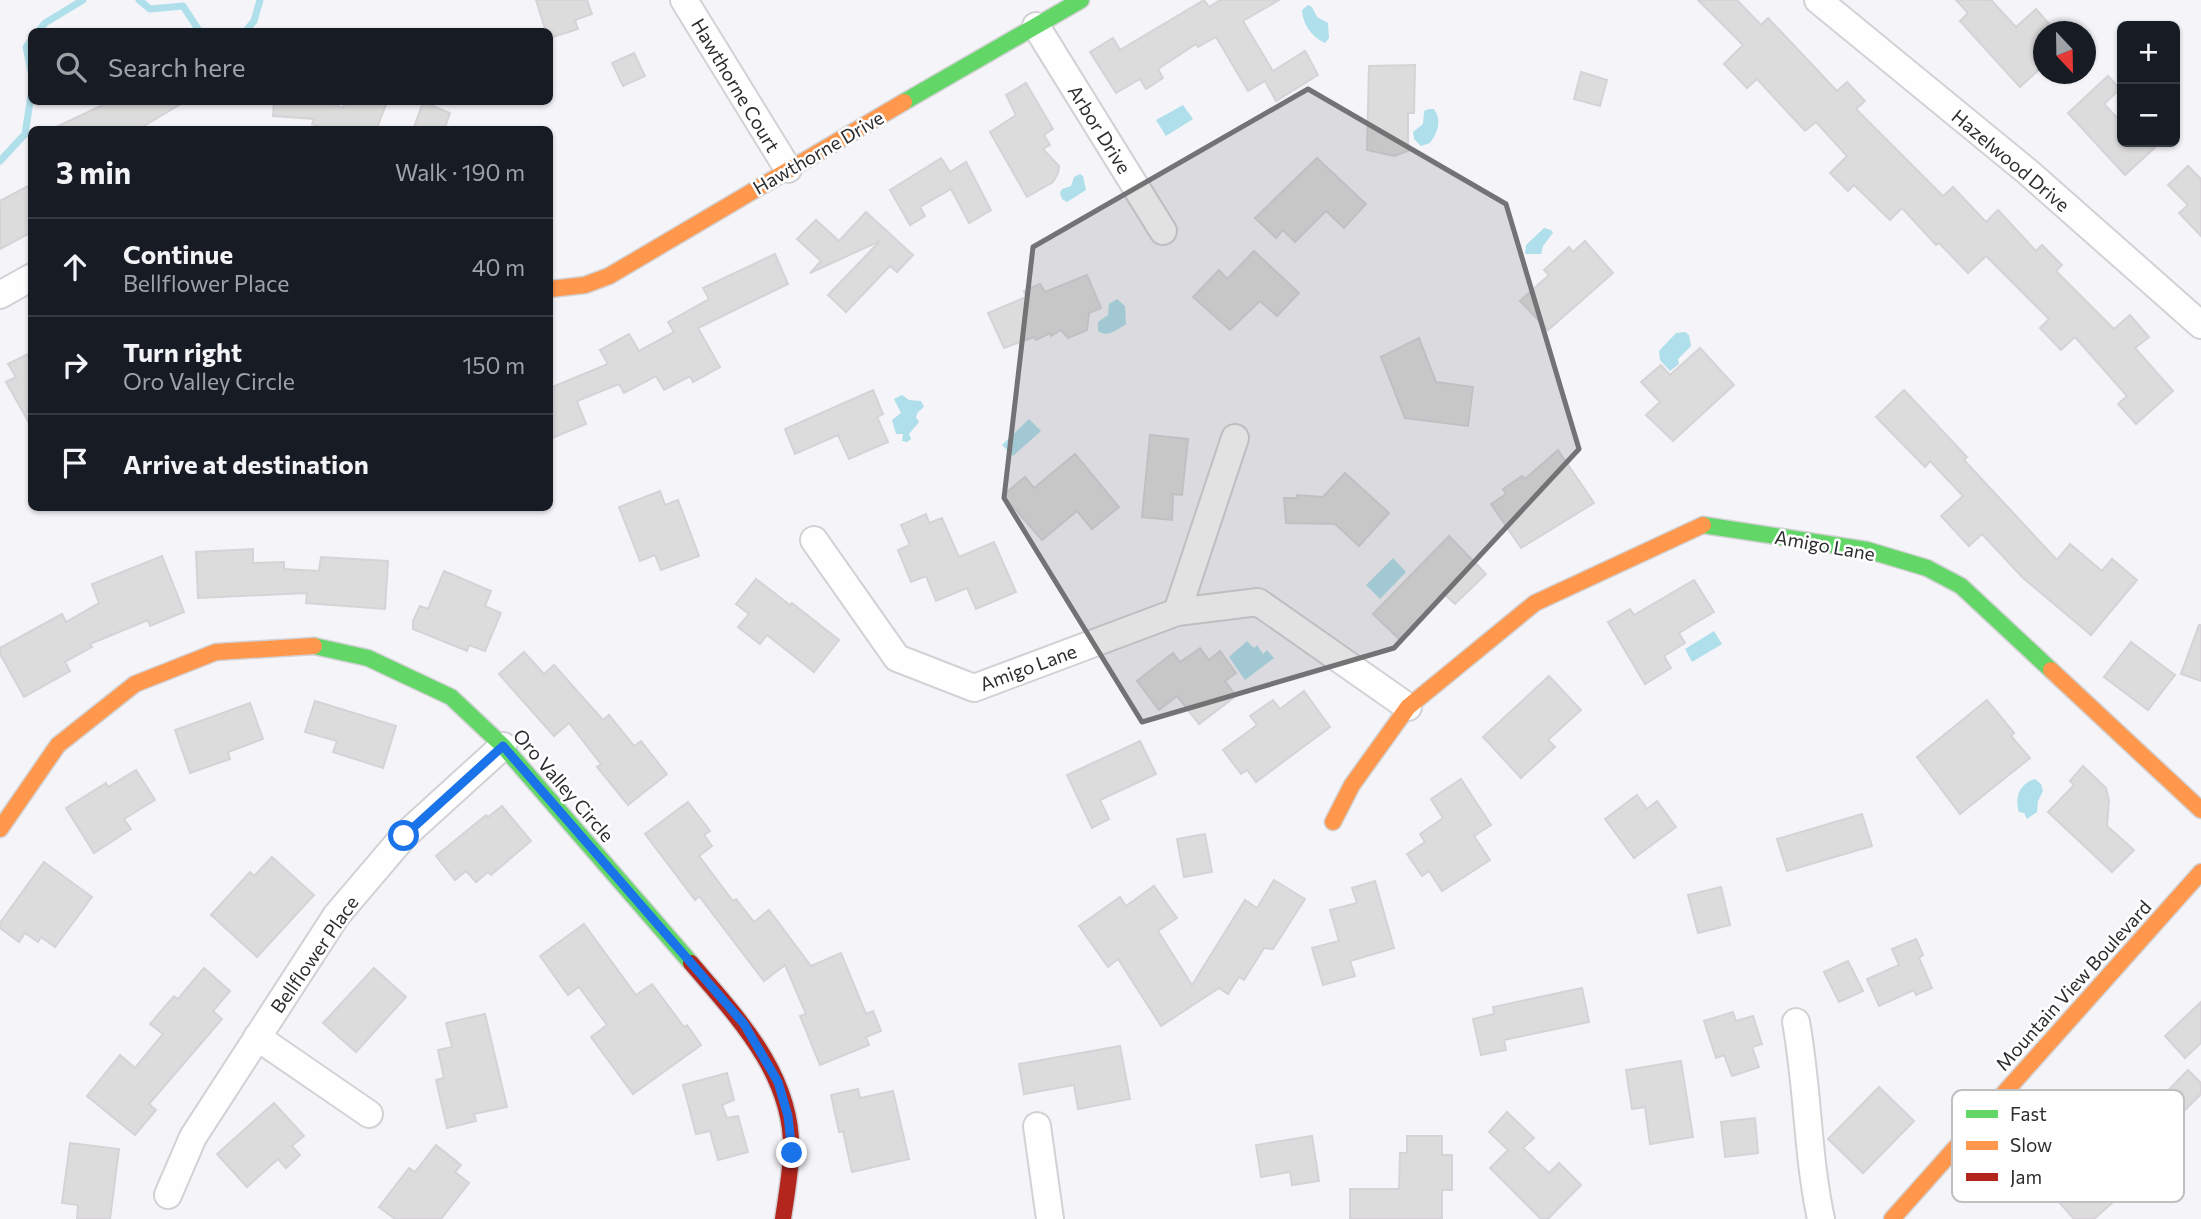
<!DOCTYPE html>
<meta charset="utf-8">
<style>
:root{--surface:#171b24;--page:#20242c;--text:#f1f3f6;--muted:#9ea1a6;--line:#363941}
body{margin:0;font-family:Commissioner,sans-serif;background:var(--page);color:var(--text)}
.controls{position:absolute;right:21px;top:21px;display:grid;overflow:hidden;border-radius:10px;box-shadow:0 2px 5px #0004}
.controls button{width:63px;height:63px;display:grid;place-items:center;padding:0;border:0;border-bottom:2px solid var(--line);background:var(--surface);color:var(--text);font:35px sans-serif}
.compass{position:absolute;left:2033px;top:21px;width:63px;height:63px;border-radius:50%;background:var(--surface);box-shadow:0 2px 5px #0004;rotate:158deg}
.stop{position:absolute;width:21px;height:21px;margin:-16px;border:5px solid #1a73e8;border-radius:50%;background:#fff}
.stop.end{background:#1a73e8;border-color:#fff;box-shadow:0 2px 7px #0008}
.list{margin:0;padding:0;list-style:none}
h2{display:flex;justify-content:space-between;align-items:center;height:91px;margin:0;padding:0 28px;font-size:30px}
h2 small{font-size:23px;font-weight:400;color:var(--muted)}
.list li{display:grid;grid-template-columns:46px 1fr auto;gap:21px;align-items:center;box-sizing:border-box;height:98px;padding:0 28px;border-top:2px solid var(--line)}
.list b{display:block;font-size:26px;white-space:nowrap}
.list p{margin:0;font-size:23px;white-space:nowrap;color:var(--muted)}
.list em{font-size:23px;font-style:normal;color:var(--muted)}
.icon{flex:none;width:38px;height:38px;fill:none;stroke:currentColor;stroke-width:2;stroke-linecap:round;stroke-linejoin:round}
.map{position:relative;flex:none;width:2201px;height:1219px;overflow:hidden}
.search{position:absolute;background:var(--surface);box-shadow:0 2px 5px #0004;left:28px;top:28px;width:525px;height:77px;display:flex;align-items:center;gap:18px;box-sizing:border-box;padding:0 24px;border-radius:10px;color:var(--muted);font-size:26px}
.panel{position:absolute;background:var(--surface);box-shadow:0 2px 5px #0004;left:28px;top:126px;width:525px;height:385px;border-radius:10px}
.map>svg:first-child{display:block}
.water{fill:#aedfea}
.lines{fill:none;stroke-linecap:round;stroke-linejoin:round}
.stream{stroke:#aedfea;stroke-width:7}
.building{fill:#dddcdd;stroke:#d5d3d5;stroke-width:2}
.street-casing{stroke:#d2d2d5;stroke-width:30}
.fast-casing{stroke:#d2d2d5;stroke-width:19}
.slow-casing{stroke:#d2d2d5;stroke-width:19}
.jam-casing{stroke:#d2d2d5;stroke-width:19}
.street{stroke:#fefefe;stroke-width:26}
.fast{stroke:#63d668;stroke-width:16}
.slow{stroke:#ff974d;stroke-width:16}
.jam{stroke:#b3261e;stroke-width:16}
.route{stroke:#1a73e8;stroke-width:9}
.marked{fill:#737376;fill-opacity:0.2;stroke:#737376;stroke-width:5;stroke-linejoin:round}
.labels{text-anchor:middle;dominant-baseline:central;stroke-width:5;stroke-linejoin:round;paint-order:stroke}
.street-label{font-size:19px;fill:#2d2d30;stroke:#fff}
.key{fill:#fff;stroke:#c0c0c1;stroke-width:2}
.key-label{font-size:19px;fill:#2d2d30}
</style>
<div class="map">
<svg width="2201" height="1219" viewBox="0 0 2201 1219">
<rect width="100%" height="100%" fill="#f5f5f9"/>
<!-- water -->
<g class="water">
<path d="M1308 5 1312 7 1317 17 1328 23 1329 38 1325 43C1311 36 1303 25 1302 10Z"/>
<path d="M1183 105 1193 119 1166 136 1156 120Z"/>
<path d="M1429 109H1434C1442 121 1438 132 1430 143L1421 146 1414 139 1413 132 1423 124 1424 111Z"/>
<path d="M1080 174 1083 176 1086 190 1067 202 1062 199 1060 193 1062 189 1071 186 1074 177Z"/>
<path d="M1544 228 1551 230 1553 233 1543 246 1541 254H1525L1526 245Z"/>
<path d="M1117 299 1125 306 1126 324C1117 330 1107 338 1098 331V322L1108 315 1109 304Z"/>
<path d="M1685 332 1689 335 1691 346 1678 359 1679 364 1670 371 1660 360 1659 351 1676 333Z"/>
<path d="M902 395 909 400 921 401 924 407 918 412 916 417 919 422 909 434 911 439 907 442 902 441 903 434H896L892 420 901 413 894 399Z"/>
<path d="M1029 419 1041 431 1013 456 1002 445Z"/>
<path d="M1393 558 1406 572 1380 599 1366 585Z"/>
<path d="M1714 631 1722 644 1692 662 1685 649Z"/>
<path d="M1247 641 1254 648 1257 645 1263 654 1267 650 1274 658 1245 680 1229 657Z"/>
<path d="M2035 779 2041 784 2043 791 2038 801 2037 812 2027 819 2024 813 2019 812C2014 798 2020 783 2035 779Z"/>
</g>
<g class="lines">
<!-- stream -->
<g class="stream">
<path d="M139 0 150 9 183 6 200 32"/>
<path d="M38 32 45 23 83 0"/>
<path d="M245 32 254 21 260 0"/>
<path d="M32 39 26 47 32 76"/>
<path d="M0 161 25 134 32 89"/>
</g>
</g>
<!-- building -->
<g class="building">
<path d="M536 0H587L592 14 575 20 578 29 550 38V32H546Z"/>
<path d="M1204 0 1209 7 1220 0H1279L1243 21 1273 71 1305 51 1318 75 1276 101 1265 81 1248 91 1216 37 1198 47 1196 44 1158 69 1163 78 1146 89 1140 79 1116 93 1090 52 1113 38 1120 50Z"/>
<path d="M1698 0H1737L1761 25 1768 18 1837 91 1847 82 1865 101 1856 109 1943 196 1953 187 1986 222 1998 210 2036 251 2042 245 2062 265 2056 271 2114 329 2130 315 2149 337 2135 348 2173 391 2136 424 2118 404 2127 396 2075 337 2061 350 2040 328 2049 319 1986 256 1968 273 1939 243 1936 245 1902 208 1890 220 1854 185 1848 191 1830 173 1847 156 1816 122 1805 131 1757 79 1747 88 1724 64 1743 45Z"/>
<path d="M1956 0H1991L2016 27 2036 9 2056 32H2043V42L2035 50 2043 59V66L2020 87 1960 21 1968 13Z"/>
<path d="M634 53 645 76 623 86 612 63Z"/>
<path d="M1415 65 1414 113H1408V151L1394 156 1367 150 1369 66Z"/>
<path d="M1581 72 1607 80 1600 106 1574 99Z"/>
<path d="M2108 76 2120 89 2104 104 2122 123V142H2161L2125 175 2068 113Z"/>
<path d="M1026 83 1053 129 1044 135 1050 145 1043 149 1059 166 1058 173 1053 182 1027 197 990 132 1016 115 1006 95Z"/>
<path d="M109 102H184L137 130H50Z"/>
<path d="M274 102H326L343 108 345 102H387L376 130H326L312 124 314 119 273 116Z"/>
<path d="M423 102 450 113 444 130H413Z"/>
<path d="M941 158 950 172 966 162 991 210 969 223 951 189 920 207 925 216 910 225 890 190Z"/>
<path d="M1317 158 1366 204 1344 228 1326 211 1295 242 1283 230 1276 238 1255 218Z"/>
<path d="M2188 166 2201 179V236L2179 213 2188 205 2168 185Z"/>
<path d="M32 184V232L0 249V201Z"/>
<path d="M866 212 913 255 897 272 890 266 846 312 828 295 880 241 810 273 821 261 797 239 816 220 839 241Z"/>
<path d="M1585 241 1613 273 1548 330 1520 301 1549 275 1544 270 1569 247 1573 252Z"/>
<path d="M1254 251 1299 293 1277 316 1260 301 1230 330 1193 297 1219 270 1227 279Z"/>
<path d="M775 254 788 284 698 328 720 367 693 382 690 376 664 390 656 376 624 393 619 384 577 401 586 424 550 439V388L608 364 600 350 629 334 639 351 674 332 668 322 709 299 703 288Z"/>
<path d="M1087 275 1101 308 1089 313 1087 330 1068 338 1061 330 1051 336 1050 333 1036 340 1034 337 1004 348 988 313 1026 297 1024 291 1040 284 1045 292Z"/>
<path d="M1419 338 1436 382 1473 387 1468 426 1405 418 1381 357Z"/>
<path d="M1700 348 1734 385 1673 441 1646 415 1660 402 1641 382 1661 365 1670 375Z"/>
<path d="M32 352V428L6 382 16 377 8 364Z"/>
<path d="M873 390 883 414 877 417 888 442 849 459 838 435 795 454 785 429Z"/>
<path d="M1904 390 1967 457 1964 460 2057 560 2070 544 2102 571 2112 559 2137 580 2091 635 2023 578 1982 534 1969 546 1941 516 1963 496 1930 461 1925 467 1876 417Z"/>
<path d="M1150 435 1188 439 1182 495 1173 494 1172 520 1142 517Z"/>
<path d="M1558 450 1594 503 1521 548 1491 504 1506 494 1503 489 1522 476 1525 479Z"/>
<path d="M1075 454 1119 507 1092 529 1077 511 1042 540 1003 495 1025 477 1034 488Z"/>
<path d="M1345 473 1389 513 1359 546 1335 524 1286 523 1284 498H1298L1297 495 1323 497Z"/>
<path d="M660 491 665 505 678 500 699 556 661 570 655 555 640 561 619 507Z"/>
<path d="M926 514 929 523 942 518 959 557 994 542 1016 592 976 609 967 588 936 601 926 576 911 582 898 550 910 545 901 525Z"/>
<path d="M1449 536 1486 574 1455 604 1443 593 1400 640 1373 614Z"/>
<path d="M253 549V563L284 562V569L319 571 321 557 388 561 385 609 306 603 307 593 198 598 196 552Z"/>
<path d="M162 556 184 612 150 626 148 620 90 644 92 647 65 662 70 671 24 697 0 654V648L62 614 66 622 99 603 92 584Z"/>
<path d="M444 571 491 591 485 606 501 613 485 651 469 645 467 651 413 629V621L420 606 428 609Z"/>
<path d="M756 579 790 605 792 603 839 640 814 672 767 635 760 644 738 627 749 614 736 604Z"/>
<path d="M1694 580 1714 612 1679 633 1685 643 1664 656 1671 668 1645 684 1608 622 1630 609 1634 615Z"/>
<path d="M2199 625H2201V681L2181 674Z"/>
<path d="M2131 642 2175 675 2148 710 2104 677Z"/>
<path d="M1200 648 1209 660 1220 651 1236 673 1225 681 1236 696 1199 724 1177 696 1159 710 1137 681 1173 653 1180 662Z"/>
<path d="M524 652 544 674 554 665 603 720 609 715 634 746 641 741 667 774 628 805 597 767 601 764 569 723 554 736 499 674Z"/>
<path d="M1549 676 1581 710 1548 740 1555 747 1521 778 1483 737Z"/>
<path d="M1304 691 1330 727 1256 782 1247 770 1241 774 1223 750 1257 725 1250 716 1273 700 1280 709Z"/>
<path d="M1987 700 2014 733 2011 736 2030 758 1960 814 1917 757Z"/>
<path d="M315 701 396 726 383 768 333 752 337 741 305 732Z"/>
<path d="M250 703 263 739 228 752 230 759 190 773 175 730Z"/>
<path d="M1140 741 1156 774 1100 800 1109 819 1092 828 1067 775Z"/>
<path d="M2083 766 2106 788 2109 801 2107 826 2134 850 2112 872 2048 812 2074 785 2070 781Z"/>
<path d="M136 770 155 800 124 819 131 829 94 853 66 808 106 783 108 787Z"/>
<path d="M1461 779 1491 825 1474 836 1490 860 1442 891 1429 871 1422 876 1407 854 1425 842 1420 834 1443 818 1431 799Z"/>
<path d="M1637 795 1647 809 1657 801 1676 827 1634 858 1605 819Z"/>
<path d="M688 802 710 831 704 835 712 846 699 856 733 901 736 899 754 922 769 910 811 966 841 953 866 1014 873 1011 881 1031 866 1037 869 1045 820 1065 800 1016 806 1014 785 965 764 981 699 896 695 900 645 834Z"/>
<path d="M502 806 531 841 491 875 488 872 476 882 466 871 455 880 436 856 486 815 488 817Z"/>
<path d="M1862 814 1872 846 1787 871 1777 839Z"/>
<path d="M1205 834 1212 872 1184 877 1177 839Z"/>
<path d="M272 857 314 895 257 957 211 915 250 872 254 876Z"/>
<path d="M44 862 92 897 55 947 41 937 38 942 25 933 19 942 0 928V923Z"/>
<path d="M1274 880 1305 899 1273 949 1264 948 1244 980 1239 977 1228 994 1219 988 1161 1026 1118 959 1108 967 1079 926 1120 897 1126 906 1154 886 1177 918 1158 931 1192 985 1245 900 1257 908Z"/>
<path d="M1375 881 1394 948 1350 961 1355 976 1323 985 1312 948 1339 941 1330 910 1357 903 1352 888Z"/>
<path d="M1721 887 1730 925 1698 933 1688 895Z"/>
<path d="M584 924 636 995 652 984 684 1027 687 1025 701 1045 633 1094 591 1037 607 1025 579 987 568 995 540 956Z"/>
<path d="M1916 939 1923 955 1919 958 1932 988 1916 995 1914 990 1879 1006 1867 979 1899 965 1892 949Z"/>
<path d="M1848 961 1863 991 1839 1002 1824 972Z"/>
<path d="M204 968 230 991 213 1011 222 1019 149 1104 156 1110 135 1135 87 1096 120 1055 135 1068 163 1034 150 1024 174 996 178 999Z"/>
<path d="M374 968 406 997 356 1052 323 1023Z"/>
<path d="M1582 988 1589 1022 1504 1040 1506 1050 1481 1055 1473 1019 1494 1014 1493 1007Z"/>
<path d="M2201 1002V1043L2185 1058 2165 1036Z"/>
<path d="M1733 1012 1736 1021 1753 1016 1762 1044 1752 1047 1759 1067 1732 1076 1724 1055 1716 1058 1704 1021Z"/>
<path d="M485 1014 507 1107 474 1114 476 1121 447 1128 436 1080 444 1078 438 1050 452 1047 446 1023Z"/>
<path d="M1120 1046 1130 1099 1078 1109 1074 1085 1024 1094 1019 1064Z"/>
<path d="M1681 1061 1693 1137 1650 1144 1645 1107 1632 1109 1626 1070Z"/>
<path d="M2188 1070 2201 1083V1094L2175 1120 2157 1102Z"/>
<path d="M727 1073 734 1100 722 1105 727 1118 738 1116 748 1152 718 1160 710 1131 696 1134 683 1085Z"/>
<path d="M1879 1087 1914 1121 1863 1173 1828 1139Z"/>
<path d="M858 1089 860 1098 893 1091 909 1159 852 1172 843 1131 839 1132 831 1095Z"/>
<path d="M274 1103 304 1136 292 1146 300 1155 286 1168 278 1159 247 1187 217 1154Z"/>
<path d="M1507 1112 1534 1138 1523 1148 1549 1173 1559 1163 1581 1185 1548 1219H1541L1490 1168 1508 1150 1489 1132Z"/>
<path d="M1755 1118 1758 1153 1725 1157 1721 1122Z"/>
<path d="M1312 1136 1319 1181 1292 1185 1290 1172 1261 1177 1256 1145Z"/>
<path d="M1407 1136H1442V1155H1452V1190H1442V1219H1350V1189H1399L1400 1153H1407Z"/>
<path d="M70 1143 119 1149 110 1219H77L78 1205 62 1203Z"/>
<path d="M436 1145 461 1165 455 1172 469 1183 441 1219H395L379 1207 409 1168 415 1172Z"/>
<path d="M2051 1147 2076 1176 2092 1162 2098 1169 2115 1154 2138 1180 2094 1219H2074L2028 1167Z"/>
</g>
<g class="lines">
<!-- street casing -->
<g class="street-casing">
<g id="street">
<path d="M684 0 788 169"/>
<path d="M1818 0 2029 173 2201 325"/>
<path d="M1036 26 1163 231"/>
<path d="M0 295 32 277"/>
<path d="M1235 438 1177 612 1258 602 1408 707"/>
<path d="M814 540 897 658 974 688 1177 612"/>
<path d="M1796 1022C1808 1087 1807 1154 1821 1219"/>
<path d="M257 1037 369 1114"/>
<path d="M1037 1126 1050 1219"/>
<path d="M168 1195 193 1137 336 916 404 836 503 746"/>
</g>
</g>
<!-- fast casing -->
<g class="fast-casing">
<g id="fast">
<path d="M904 102 1081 0"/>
<path d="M1703 525 1867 550 1927 568 1961 586 2051 670"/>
<path d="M314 646 368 658 451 697 503 746 691 963"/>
</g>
</g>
<!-- slow casing -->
<g class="slow-casing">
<g id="slow">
<path d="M550 289 585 285 609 276 904 102"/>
<path d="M2051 670 2201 810"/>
<path d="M1333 822 1352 785 1408 707 1535 603 1703 525"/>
<path d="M0 829 58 745 135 684 216 652 314 646"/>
<path d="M1892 1219 2201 872"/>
</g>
</g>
<!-- jam casing -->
<g class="jam-casing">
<path id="jam" d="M691 963C738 1018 795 1077 791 1155 790 1176 786 1198 783 1219"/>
</g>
<!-- street -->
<use href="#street" class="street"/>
<!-- fast -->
<use href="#fast" class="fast"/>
<!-- slow -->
<use href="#slow" class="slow"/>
<!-- jam -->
<use href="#jam" class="jam"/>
</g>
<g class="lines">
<!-- route -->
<path class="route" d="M404 836 503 746 744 1024 778 1082 788 1116 792 1153"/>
</g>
<!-- marked area -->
<path class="marked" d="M1308 89 1506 204 1579 449 1394 648 1142 722 1004 498 1033 247Z"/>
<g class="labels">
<!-- street labels -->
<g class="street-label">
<text transform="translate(736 85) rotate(59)">Hawthorne Court</text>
<text transform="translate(1100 129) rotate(58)">Arbor Drive</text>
<text transform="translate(818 152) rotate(-30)">Hawthorne Drive</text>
<text transform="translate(2011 160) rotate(40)">Hazelwood Drive</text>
<text transform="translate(1825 545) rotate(10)">Amigo Lane</text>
<text transform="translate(1028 667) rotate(-20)">Amigo Lane</text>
<text transform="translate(564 785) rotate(49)">Oro Valley Circle</text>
<text transform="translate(314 954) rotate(-55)">Bellflower Place</text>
<text transform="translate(2073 985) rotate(-48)">Mountain View Boulevard</text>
</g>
</g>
<!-- legend -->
<rect x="1952" y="1090" width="232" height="112" rx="10" class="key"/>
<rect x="1966" y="1110" width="32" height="8" fill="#63d668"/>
<rect x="1966" y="1141" width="32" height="9" fill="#ff974d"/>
<rect x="1966" y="1173" width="32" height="8" fill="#b3261e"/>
<g class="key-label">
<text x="2010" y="1121">Fast</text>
<text x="2010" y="1152">Slow</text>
<text x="2010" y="1184">Jam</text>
</g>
</svg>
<div class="controls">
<button>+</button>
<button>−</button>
</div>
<svg class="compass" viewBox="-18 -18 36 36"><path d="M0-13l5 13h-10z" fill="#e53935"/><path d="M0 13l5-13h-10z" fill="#9ea1a6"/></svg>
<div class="stop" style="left:404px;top:836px"></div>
<div class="stop end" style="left:792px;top:1153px"></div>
<div class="search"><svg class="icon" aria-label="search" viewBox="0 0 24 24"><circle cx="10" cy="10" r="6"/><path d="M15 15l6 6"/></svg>Search here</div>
<section class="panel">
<h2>3 min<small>Walk · 190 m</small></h2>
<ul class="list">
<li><svg class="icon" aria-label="ahead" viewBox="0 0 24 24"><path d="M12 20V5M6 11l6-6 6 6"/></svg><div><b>Continue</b><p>Bellflower Place</p></div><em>40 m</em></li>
<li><svg class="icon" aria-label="right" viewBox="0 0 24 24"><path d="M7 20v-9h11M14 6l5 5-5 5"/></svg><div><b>Turn right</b><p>Oro Valley Circle</p></div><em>150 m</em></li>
<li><svg class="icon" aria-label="arrive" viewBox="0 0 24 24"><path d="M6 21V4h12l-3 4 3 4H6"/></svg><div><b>Arrive at destination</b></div></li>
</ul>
</section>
</div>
